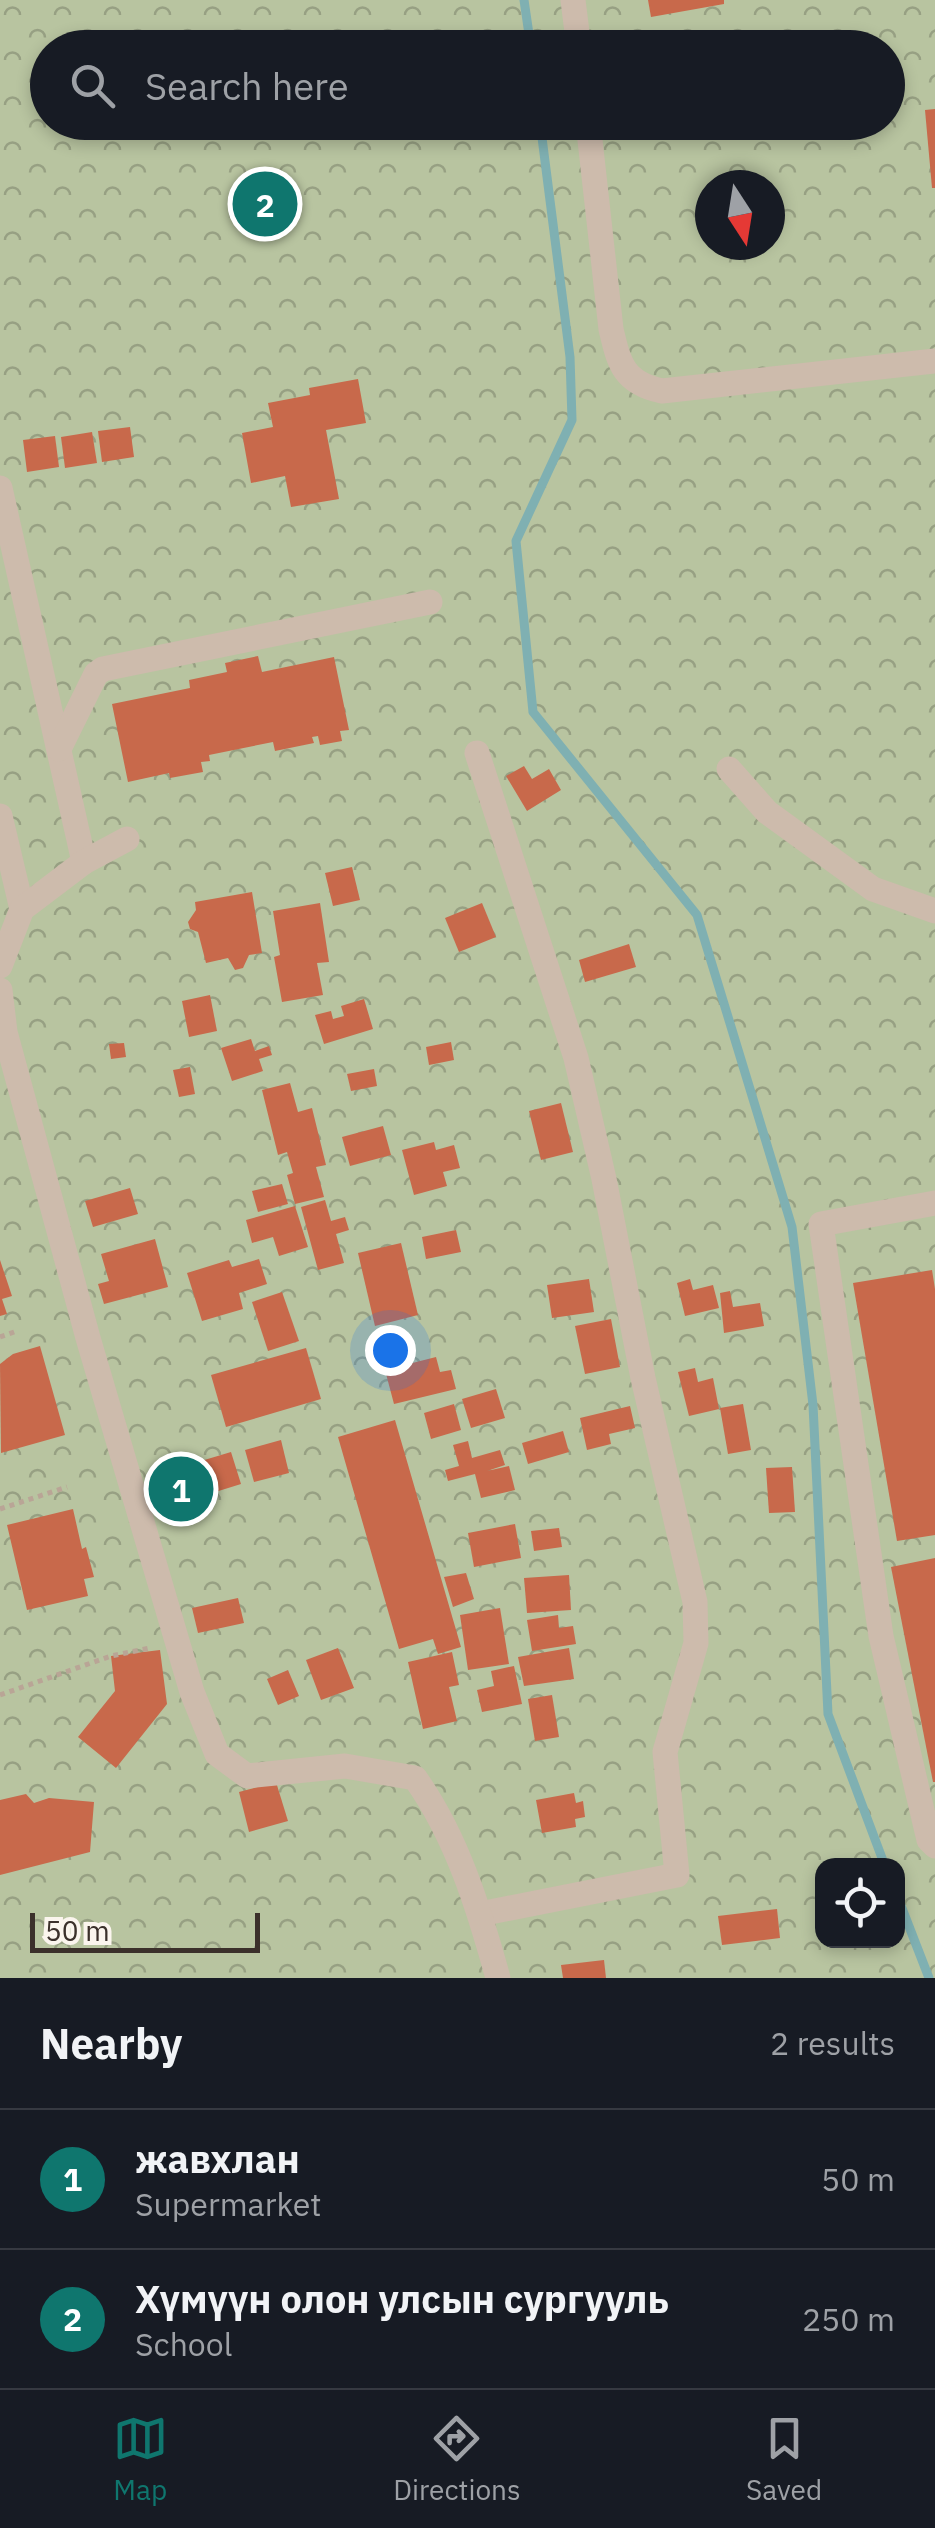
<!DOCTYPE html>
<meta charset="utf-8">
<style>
:root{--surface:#171b24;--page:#20242c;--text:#f1f3f6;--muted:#9ea1a6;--line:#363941;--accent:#0f766e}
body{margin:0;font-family:"IBM Plex Sans",sans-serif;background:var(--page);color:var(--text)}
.controls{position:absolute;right:30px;bottom:30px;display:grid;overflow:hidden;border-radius:20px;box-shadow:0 5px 15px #0003}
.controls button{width:90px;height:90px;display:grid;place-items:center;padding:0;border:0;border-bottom:2px solid var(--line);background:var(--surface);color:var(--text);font:50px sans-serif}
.compass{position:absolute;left:695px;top:170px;width:90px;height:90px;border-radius:50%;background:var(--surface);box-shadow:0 5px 15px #0003;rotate:168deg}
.scale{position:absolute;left:30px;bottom:25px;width:230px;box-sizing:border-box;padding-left:10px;border:5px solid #3b302b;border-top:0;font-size:28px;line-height:35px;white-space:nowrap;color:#3b302b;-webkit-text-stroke:8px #fbf5ee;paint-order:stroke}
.you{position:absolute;left:390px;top:1350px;width:35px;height:35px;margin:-25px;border:8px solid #fff;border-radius:50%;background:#1a73e8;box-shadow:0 0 0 15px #1a73e833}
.badge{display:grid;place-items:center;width:65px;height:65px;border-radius:50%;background:var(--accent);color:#fff;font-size:32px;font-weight:700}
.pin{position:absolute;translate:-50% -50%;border:5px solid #fff;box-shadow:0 2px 10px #0006}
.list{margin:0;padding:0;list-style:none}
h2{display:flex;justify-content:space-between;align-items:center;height:130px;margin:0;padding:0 40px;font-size:42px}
h2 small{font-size:32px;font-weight:400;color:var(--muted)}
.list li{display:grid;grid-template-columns:65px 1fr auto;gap:30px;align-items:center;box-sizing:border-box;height:140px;padding:0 40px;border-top:2px solid var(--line)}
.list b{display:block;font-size:38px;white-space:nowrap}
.list p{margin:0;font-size:32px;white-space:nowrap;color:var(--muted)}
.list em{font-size:32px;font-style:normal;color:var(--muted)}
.icon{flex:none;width:55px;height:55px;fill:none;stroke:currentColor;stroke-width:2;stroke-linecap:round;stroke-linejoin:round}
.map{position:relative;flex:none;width:935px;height:1978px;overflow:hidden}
.search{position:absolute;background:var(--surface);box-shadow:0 5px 15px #0003;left:30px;right:30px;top:30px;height:110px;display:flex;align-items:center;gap:25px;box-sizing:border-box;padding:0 35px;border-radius:55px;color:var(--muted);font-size:38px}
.sheet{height:410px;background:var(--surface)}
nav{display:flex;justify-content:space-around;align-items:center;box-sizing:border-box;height:140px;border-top:2px solid var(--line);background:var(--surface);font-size:28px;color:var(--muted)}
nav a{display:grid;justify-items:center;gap:5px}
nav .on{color:var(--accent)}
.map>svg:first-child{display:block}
.park{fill:url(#park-crowns);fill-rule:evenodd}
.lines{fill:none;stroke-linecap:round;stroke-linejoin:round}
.stream{stroke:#7fb0b2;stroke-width:9}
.building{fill:#c8694b}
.path{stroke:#b9a596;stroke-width:5;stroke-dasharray:5 5;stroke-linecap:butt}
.minor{stroke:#cdbbac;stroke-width:25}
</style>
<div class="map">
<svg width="935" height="1978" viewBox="0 0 935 1978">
<defs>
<pattern id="park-crowns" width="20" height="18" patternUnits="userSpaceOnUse" patternTransform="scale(2.5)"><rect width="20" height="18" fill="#b8c4a0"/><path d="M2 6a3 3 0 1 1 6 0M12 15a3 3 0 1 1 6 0" fill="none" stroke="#97a083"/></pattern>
</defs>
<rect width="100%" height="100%" fill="#f4ebe1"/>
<!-- park -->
<path class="park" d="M0 0H935V1978H0ZM48 48H888V122H48ZM710 185H770V245H710ZM822 1866H898V1940H822Z"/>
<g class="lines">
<!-- stream -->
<g class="stream">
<path d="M524 0 531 48"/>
<path d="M540 122 570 357 572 420 516 541 533 712 697 915 792 1227 813 1405 828 1714 885 1866"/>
<path d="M898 1898 929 1978"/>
</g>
</g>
<!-- building -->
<g class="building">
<path d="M648 0H724V4L651 17Z"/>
<path d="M935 109V188H932L925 110Z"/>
<path d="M358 379 366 423 326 430 339 499 291 507 285 476 251 483 242 433 273 427 268 403 310 395 309 388Z"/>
<path d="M130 427 134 457 102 462 98 431Z"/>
<path d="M92 432 97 463 65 468 61 437Z"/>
<path d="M55 436 59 467 27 472 23 440Z"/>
<path d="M258 656 262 672 334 657 349 730 340 731 342 741 320 745 318 736 312 737 314 743 275 751 273 742 209 755 210 761 201 762 203 772 170 778 169 773 128 782 112 704 190 688 189 680 227 672 225 663Z"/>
<path d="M524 766 532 779 549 769 561 790 527 811 506 776Z"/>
<path d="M352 867 360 900 333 906 325 873Z"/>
<path d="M252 892 262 953 249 955 243 968 235 970 228 958 206 963 198 932 190 929 188 922 196 910 195 902Z"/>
<path d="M320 903 329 962 317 963 323 995 282 1002 274 957 280 955 273 911Z"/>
<path d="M482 903 496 937 459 952 445 918Z"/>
<path d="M629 944 636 967 585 982 579 960Z"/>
<path d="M210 995 217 1031 189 1037 182 1001Z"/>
<path d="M364 999 373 1029 324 1044 315 1015 331 1011 333 1019 344 1016 341 1006Z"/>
<path d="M251 1039 255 1051 269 1046 272 1055 259 1059 263 1071 232 1081 221 1048Z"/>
<path d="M451 1042 454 1060 429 1065 426 1047Z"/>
<path d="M124 1043 126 1057 111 1059 109 1044Z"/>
<path d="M190 1067 195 1094 179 1097 173 1070Z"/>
<path d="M374 1069 377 1086 351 1091 347 1074Z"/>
<path d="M290 1083 298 1112 312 1108 326 1165 316 1167 324 1197 295 1204 287 1175 293 1173 287 1152 278 1155 262 1090Z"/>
<path d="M561 1103 573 1152 541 1160 529 1111Z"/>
<path d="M383 1126 391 1155 350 1166 342 1137Z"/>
<path d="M434 1142 436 1150 454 1145 460 1168 443 1172 447 1186 414 1195 402 1150Z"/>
<path d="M282 1184 288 1204 258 1212 252 1191Z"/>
<path d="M130 1188 138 1214 93 1227 85 1201Z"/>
<path d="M325 1200 331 1221 345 1217 349 1230 336 1234 344 1263 318 1270 301 1207Z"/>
<path d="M295 1206 308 1247 279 1256 273 1237 252 1243 246 1220Z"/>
<path d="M456 1230 461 1252 426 1259 422 1237Z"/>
<path d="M155 1239 168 1287 104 1304 98 1284 109 1281 101 1254Z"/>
<path d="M401 1243 418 1315 375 1326 358 1253Z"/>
<path d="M259 1259 267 1284 239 1293 243 1309 202 1321 187 1273 229 1260 232 1267Z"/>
<path d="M0 1260 12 1296 2 1299 7 1314 0 1316Z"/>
<path d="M932 1270 935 1289V1535L897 1541 853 1283Z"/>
<path d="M589 1279 594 1312 552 1318 547 1285Z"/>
<path d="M690 1279 693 1290 713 1285 719 1308 685 1316 677 1283Z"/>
<path d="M730 1291 733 1307 760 1303 764 1326 724 1333 720 1293Z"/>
<path d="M282 1292 299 1341 268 1351 252 1302Z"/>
<path d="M611 1319 620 1367 585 1374 575 1326Z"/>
<path d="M40 1346 65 1435 1 1453 0 1364 13 1354Z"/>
<path d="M306 1348 321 1399 226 1427 211 1375Z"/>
<path d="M436 1357 440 1372 451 1370 456 1389 394 1404 385 1370Z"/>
<path d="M695 1368 698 1382 713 1378 719 1409 689 1416 678 1372Z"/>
<path d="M496 1389 505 1418 471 1428 462 1399Z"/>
<path d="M454 1404 461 1430 431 1439 424 1413Z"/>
<path d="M743 1404 751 1450 728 1454 720 1408Z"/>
<path d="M630 1406 635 1428 609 1434 611 1444 587 1450 580 1418Z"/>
<path d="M395 1420 461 1647 438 1654 433 1639 399 1649 338 1437Z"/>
<path d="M563 1431 569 1452 528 1464 522 1443Z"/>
<path d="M281 1440 289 1473 254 1482 245 1450Z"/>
<path d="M468 1441 472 1458 500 1450 505 1465 487 1471 509 1466 515 1490 481 1498 475 1474 448 1481 445 1470 459 1466 453 1445Z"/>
<path d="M231 1452 241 1484 180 1503 171 1470Z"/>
<path d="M792 1467 795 1512 769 1513 766 1468Z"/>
<path d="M73 1509 82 1549 86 1547 94 1577 84 1579 88 1596 27 1610 7 1525Z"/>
<path d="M515 1524 521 1558 474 1567 468 1533Z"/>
<path d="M559 1528 562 1547 534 1551 531 1531Z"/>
<path d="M935 1558V1782H933L891 1567Z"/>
<path d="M466 1573 474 1599 453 1607 444 1577Z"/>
<path d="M569 1575 571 1610 527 1613 524 1578Z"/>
<path d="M238 1598 244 1623 198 1633 192 1608Z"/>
<path d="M500 1608 509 1664 468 1670 460 1615Z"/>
<path d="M558 1615 559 1628 573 1626 576 1644 532 1651 527 1620Z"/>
<path d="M338 1648 354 1688 321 1700 306 1660Z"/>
<path d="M569 1648 574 1679 524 1686 518 1657Z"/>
<path d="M160 1650 167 1704 116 1768 78 1737 115 1691 111 1656Z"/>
<path d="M452 1652 459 1685 449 1687 457 1721 423 1729 408 1662Z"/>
<path d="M514 1666 522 1704 482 1712 477 1690 494 1686 491 1671Z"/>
<path d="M288 1670 299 1696 278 1705 267 1679Z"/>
<path d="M552 1695 559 1737 535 1741 528 1699Z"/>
<path d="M276 1782 288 1821 249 1832 239 1792Z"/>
<path d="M574 1793 576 1803 583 1801 585 1817 575 1819 576 1827 542 1833 536 1800Z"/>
<path d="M26 1794 34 1803 49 1798 94 1802 90 1852 0 1875V1800Z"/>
<path d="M777 1909 780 1938 722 1945 718 1916Z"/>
<path d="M604 1960 606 1978H563L561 1965Z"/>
</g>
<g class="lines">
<!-- path -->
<g class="path">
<path d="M0 1337 17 1331"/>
<path d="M0 1509 67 1487"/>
<path d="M0 1695 111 1656 150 1648"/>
</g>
<!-- minor -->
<g class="minor">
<path d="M573 0 579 48"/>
<path d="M588 122 611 329C619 364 624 383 662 391L935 361"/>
<path d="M0 488 84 862"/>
<path d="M59 749 96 674 103 669 430 602"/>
<path d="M477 753 576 1058 604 1179 643 1378 695 1602 696 1643 665 1752 677 1875 480 1914"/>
<path d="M729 769 767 812 873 889 935 911"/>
<path d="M0 816 22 909"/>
<path d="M0 966 22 909 84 862 127 839"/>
<path d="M0 990 5 1032 88 1338 192 1692 217 1754 247 1776 345 1766 415 1778C457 1837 479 1909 498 1978"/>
<path d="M935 1203 821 1224 881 1636 929 1840 935 1846"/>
</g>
</g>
</svg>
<div class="controls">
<button><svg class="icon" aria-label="locate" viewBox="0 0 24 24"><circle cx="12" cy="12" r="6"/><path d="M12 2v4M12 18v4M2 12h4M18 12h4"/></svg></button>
</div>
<svg class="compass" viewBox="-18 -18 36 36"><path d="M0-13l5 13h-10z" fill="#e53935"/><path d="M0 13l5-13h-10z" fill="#9ea1a6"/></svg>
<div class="scale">50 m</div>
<div class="you"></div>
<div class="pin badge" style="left:181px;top:1489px">1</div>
<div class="pin badge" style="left:265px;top:204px">2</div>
<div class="search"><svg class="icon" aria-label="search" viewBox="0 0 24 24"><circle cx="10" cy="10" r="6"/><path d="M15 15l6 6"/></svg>Search here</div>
</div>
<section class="sheet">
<h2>Nearby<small>2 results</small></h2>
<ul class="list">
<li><span class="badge">1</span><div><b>жавхлан</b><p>Supermarket</p></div><em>50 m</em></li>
<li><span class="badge">2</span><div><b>Хүмүүн олон улсын сургууль</b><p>School</p></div><em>250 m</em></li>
</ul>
</section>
<nav>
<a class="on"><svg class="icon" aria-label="map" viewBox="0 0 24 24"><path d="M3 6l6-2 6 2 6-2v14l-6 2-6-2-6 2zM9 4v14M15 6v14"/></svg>Map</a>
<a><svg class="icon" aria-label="directions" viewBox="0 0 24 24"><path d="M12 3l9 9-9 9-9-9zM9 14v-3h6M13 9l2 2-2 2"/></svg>Directions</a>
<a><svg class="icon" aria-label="saved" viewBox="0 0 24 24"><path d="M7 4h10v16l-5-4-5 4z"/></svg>Saved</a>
</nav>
